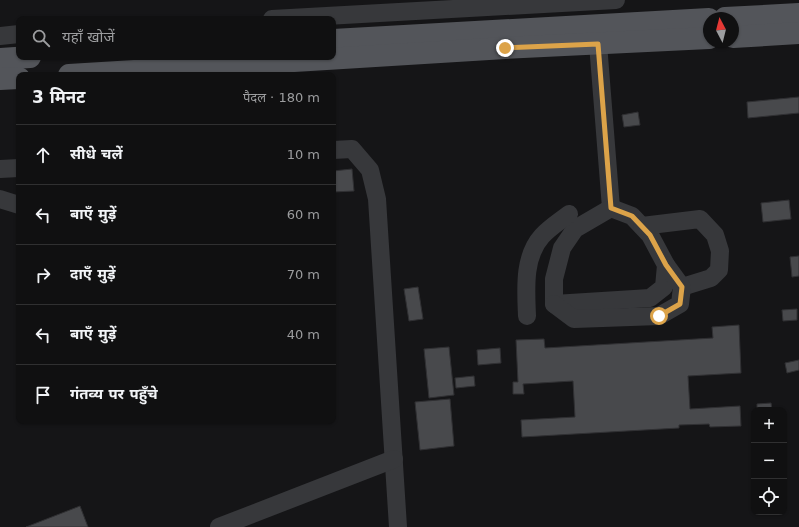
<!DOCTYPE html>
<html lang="hi">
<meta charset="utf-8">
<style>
:root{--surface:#101011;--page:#19191a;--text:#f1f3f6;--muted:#9c9d9f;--line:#303031}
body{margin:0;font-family:"DejaVu Sans","Noto Sans Devanagari",sans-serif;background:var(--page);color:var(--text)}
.controls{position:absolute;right:12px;bottom:12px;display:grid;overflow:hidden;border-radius:8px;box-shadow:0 1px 3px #0004}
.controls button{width:36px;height:36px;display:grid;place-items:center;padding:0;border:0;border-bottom:1px solid var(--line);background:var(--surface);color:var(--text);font:20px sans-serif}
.compass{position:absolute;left:703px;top:12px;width:36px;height:36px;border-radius:50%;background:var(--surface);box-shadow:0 1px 3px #0004;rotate:353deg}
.stop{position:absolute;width:12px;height:12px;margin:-9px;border:3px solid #dca349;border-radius:50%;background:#fff}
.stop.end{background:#dca349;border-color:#fff;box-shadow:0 1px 4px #0008}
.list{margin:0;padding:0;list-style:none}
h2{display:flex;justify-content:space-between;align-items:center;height:52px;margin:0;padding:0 16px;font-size:17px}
h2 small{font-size:13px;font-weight:400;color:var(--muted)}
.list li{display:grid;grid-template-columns:26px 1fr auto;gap:12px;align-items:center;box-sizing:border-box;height:60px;padding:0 16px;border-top:1px solid var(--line)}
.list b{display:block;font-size:15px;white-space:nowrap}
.list em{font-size:13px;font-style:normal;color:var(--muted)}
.icon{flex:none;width:22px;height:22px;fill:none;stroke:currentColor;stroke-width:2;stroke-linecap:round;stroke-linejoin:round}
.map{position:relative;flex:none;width:799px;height:527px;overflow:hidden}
.search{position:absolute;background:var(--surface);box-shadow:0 1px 3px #0004;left:16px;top:16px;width:320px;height:44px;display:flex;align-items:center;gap:10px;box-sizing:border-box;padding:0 14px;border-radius:8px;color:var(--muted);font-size:15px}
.panel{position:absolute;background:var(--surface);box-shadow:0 1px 3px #0004;left:16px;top:72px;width:320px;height:352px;border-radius:8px}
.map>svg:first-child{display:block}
.building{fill:#48494c;stroke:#303033}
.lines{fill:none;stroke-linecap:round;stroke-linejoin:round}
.minor{stroke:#37383b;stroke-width:18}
.major{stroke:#53555a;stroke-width:22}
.route{stroke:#dca349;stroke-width:5}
</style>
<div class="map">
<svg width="799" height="527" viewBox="0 0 799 527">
<rect width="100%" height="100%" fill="#151517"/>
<!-- building -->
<g class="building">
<path d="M799 97V113L748 118 747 102Z"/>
<path d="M638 112 640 125 624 127 622 115Z"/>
<path d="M352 169 354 191 333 192V171Z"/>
<path d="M789 200 791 219 763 222 761 203Z"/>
<path d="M799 256V276L792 277 790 257Z"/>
<path d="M418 287 423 319 409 321 404 289Z"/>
<path d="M797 309V320L783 321 782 310Z"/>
<path d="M739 325 741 373 688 376 690 409 740 406 741 426 710 427 709 424 679 425V428L522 437 521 420 575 417 573 381 523 384 524 394H513V382H518L516 340 544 339 545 348 713 338 712 327Z"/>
<path d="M449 347 454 395 429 398 424 349Z"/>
<path d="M500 348 501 363 478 365 477 350Z"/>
<path d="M799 360V370L787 373 785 363Z"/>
<path d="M474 376 475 386 456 388 455 378Z"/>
<path d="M450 399 454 446 420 450 415 402Z"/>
<path d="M771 403 772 410H757V404Z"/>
<path d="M80 506 88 527H26Z"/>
</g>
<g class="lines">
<!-- minor -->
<g class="minor">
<path d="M272 19 616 0"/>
<path d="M597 31 611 208"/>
<path d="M0 36 19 34"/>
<path d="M333 150 352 149 370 170 377 199 398 527"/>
<path d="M0 169 19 168"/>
<path d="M0 199 19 205"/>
<path d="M611 208 632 216 650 235 666 265 664 287 650 298 554 304V279L562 248 575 229Z"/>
<path d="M642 226 700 219 715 235 720 251 719 270 711 278 682 287"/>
<path d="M554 304 574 319 659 316 680 304 682 287 666 265"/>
<path d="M527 316C526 290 523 257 542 236 549 228 560 221 569 214"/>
<path d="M219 527 394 459"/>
</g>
<!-- major -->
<g class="major">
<path d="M725 18 799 14"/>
<path d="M733 37 799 33"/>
<path d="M333 40 709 19"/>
<path d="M0 59 30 57"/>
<path d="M69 75 505 48 709 38"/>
<path d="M0 79 19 78"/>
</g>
</g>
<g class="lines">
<!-- route -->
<path class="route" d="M505 48 598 44 611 208 632 216 650 235 666 265 682 287 680 304 659 316"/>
</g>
</svg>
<div class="controls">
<button>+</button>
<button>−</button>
<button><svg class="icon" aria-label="locate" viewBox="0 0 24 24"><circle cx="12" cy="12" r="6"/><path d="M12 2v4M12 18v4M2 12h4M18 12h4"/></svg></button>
</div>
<svg class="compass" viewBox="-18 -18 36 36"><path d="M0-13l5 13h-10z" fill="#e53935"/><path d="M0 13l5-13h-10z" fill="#9c9d9f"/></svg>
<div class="stop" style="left:659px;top:316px"></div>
<div class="stop end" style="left:505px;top:48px"></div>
<div class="search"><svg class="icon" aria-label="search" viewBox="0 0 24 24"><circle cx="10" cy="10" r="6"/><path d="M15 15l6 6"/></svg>यहाँ खोजें</div>
<section class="panel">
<h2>3 मिनट<small>पैदल · 180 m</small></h2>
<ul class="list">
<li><svg class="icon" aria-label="ahead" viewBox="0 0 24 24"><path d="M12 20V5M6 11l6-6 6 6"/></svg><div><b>सीधे चलें</b></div><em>10 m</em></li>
<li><svg class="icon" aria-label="left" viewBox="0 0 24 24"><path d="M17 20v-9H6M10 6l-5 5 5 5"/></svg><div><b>बाएँ मुड़ें</b></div><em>60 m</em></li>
<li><svg class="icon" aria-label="right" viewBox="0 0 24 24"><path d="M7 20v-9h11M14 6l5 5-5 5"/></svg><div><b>दाएँ मुड़ें</b></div><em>70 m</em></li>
<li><svg class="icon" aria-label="left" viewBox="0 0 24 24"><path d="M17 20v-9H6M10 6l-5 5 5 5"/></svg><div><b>बाएँ मुड़ें</b></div><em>40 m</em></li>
<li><svg class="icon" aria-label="arrive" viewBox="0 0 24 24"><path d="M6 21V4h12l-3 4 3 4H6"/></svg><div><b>गंतव्य पर पहुँचे</b></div></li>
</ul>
</section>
</div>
